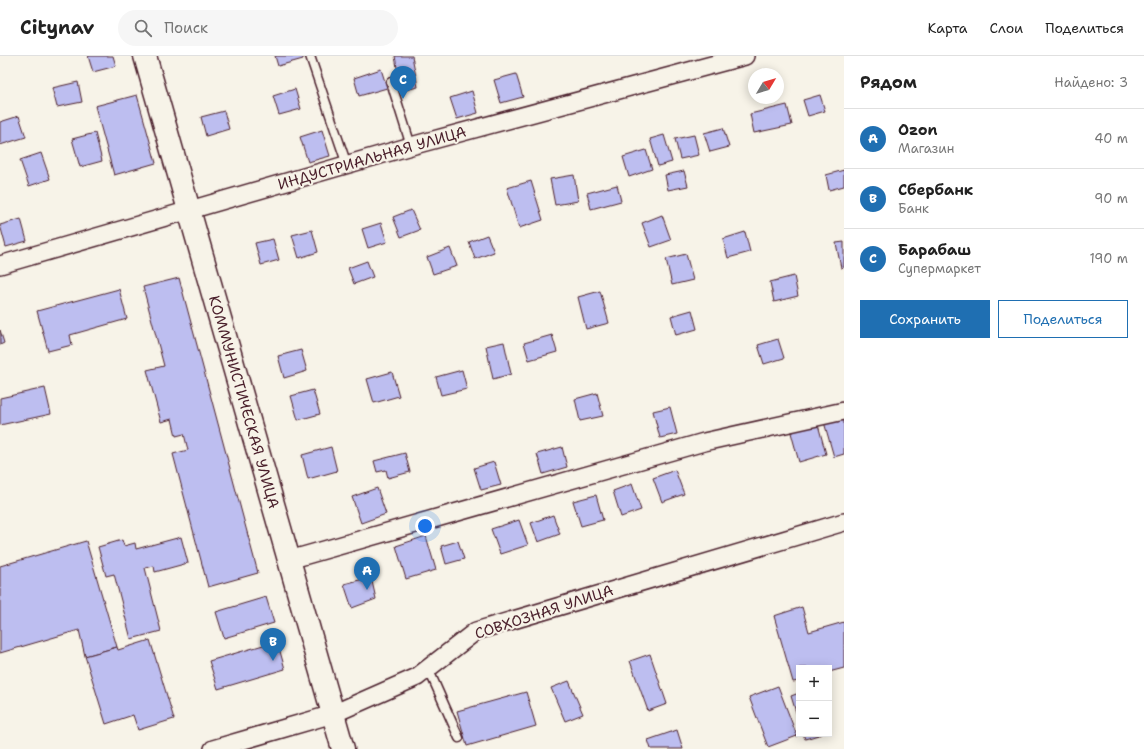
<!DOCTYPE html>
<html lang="ru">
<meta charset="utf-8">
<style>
:root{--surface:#fff;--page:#f6f6f6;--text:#222;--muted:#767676;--line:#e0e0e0;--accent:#1f6fb2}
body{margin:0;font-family:"Shantell Sans",sans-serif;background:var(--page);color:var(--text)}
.controls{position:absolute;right:12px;bottom:12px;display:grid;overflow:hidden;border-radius:0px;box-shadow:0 2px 10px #0003}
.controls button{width:36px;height:36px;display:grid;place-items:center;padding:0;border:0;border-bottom:1px solid var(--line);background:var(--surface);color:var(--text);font:20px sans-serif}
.compass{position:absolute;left:748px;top:12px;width:36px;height:36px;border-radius:50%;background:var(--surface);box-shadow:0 2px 10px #0003;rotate:52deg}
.you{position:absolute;left:425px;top:470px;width:14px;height:14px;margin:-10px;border:3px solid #fff;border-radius:50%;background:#1a73e8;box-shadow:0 0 0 6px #1a73e833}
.badge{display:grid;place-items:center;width:26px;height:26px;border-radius:50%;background:var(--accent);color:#fff;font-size:13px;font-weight:700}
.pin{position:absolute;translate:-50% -33px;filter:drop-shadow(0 1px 2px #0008)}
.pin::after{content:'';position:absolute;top:21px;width:14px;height:12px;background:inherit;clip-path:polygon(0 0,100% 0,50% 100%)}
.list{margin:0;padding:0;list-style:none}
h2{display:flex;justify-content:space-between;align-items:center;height:52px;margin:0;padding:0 16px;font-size:17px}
h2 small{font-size:13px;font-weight:400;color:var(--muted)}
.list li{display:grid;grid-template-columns:26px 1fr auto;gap:12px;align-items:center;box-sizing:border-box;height:60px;padding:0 16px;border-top:1px solid var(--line)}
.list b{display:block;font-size:15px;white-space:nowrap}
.list p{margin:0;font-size:13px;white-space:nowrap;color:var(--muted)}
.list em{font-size:13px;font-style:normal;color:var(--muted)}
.actions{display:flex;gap:8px;padding:12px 16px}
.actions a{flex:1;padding:9px 0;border:1px solid var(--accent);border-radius:0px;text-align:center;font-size:14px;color:var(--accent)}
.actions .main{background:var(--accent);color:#fff}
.icon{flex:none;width:22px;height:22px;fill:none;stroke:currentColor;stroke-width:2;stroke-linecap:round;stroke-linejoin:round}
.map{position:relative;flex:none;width:844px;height:693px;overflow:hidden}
header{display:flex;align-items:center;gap:24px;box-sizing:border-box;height:56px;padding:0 20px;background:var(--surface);border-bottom:1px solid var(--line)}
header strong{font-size:19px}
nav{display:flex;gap:22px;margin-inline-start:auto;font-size:14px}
.search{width:280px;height:36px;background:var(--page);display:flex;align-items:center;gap:10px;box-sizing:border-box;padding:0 14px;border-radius:22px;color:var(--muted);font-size:15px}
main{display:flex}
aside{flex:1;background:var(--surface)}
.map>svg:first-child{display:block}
.building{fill:#bdbef0;stroke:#4a1f2b}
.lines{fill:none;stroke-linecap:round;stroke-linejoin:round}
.lane-casing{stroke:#4a1f2b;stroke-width:11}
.street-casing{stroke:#4a1f2b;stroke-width:20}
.secondary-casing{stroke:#4a1f2b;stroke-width:25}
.lane{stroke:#f7f3e8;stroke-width:8}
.street{stroke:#f7f3e8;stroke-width:17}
.secondary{stroke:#f7f3e8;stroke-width:22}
.labels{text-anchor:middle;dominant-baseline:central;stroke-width:4;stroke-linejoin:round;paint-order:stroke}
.street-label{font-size:15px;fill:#4a1f2b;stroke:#f7f3e8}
</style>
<header>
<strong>Citynav</strong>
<div class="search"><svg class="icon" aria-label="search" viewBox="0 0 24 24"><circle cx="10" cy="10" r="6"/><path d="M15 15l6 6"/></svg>Поиск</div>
<nav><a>Карта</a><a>Слои</a><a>Поделиться</a></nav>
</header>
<main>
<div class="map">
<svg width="844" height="693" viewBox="0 0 844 693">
<rect width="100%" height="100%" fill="#f7f3e8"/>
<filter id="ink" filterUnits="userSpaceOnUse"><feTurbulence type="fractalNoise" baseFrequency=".025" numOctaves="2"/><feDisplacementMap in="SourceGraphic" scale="8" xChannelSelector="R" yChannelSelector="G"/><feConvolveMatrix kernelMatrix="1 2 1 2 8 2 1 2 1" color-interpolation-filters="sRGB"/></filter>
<g filter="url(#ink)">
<!-- building -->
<g class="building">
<path d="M88 0H113L116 10 93 16Z"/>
<path d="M275 0H303V3L278 10Z"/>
<path d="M395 0H412L418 31 401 35Z"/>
<path d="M381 13 387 32 359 40 354 22Z"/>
<path d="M516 18 523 41 501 47 494 24Z"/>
<path d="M78 26 82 46 57 51 52 32Z"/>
<path d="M295 33 301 53 279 59 273 40Z"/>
<path d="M472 35 478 57 457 63 450 42Z"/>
<path d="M137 39 156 107 114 119 95 50Z"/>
<path d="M820 39 825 55 808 60 803 44Z"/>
<path d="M787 49 792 69 754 77 750 58Z"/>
<path d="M224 55 229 73 206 80 201 61Z"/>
<path d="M19 60 26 81 0 89V66Z"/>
<path d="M723 72 729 91 710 96 704 77Z"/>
<path d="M322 74 330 100 308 106 300 81Z"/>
<path d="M95 77 102 105 80 111 72 83Z"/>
<path d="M664 79 672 106 658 110 650 83Z"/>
<path d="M694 79 699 99 680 103 675 83Z"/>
<path d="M646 94 652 113 629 121 623 101Z"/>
<path d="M41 97 50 123 29 130 20 104Z"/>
<path d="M844 114V130L829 134 826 119Z"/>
<path d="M684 115 688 130 668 134 665 119Z"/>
<path d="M574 119 578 145 555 149 550 123Z"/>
<path d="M531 125 543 164 519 172 507 132Z"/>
<path d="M617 129 621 145 591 153 587 137Z"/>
<path d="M411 154 420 174 401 181 393 161Z"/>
<path d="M662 159 671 184 651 191 642 167Z"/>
<path d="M21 163 27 185 6 191 0 169Z"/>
<path d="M381 167 387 186 368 192 362 173Z"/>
<path d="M312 174 318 196 299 202 292 179Z"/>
<path d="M745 176 750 196 728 202 723 183Z"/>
<path d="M487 179 494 196 475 203 469 186Z"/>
<path d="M273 183 279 204 261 209 255 187Z"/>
<path d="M844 186V211L841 212 836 187Z"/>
<path d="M450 192 457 210 433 218 427 201Z"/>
<path d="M686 198 693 224 672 229 666 203Z"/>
<path d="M367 205 373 221 354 228 348 212Z"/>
<path d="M794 220 798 240 774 246 770 226Z"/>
<path d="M179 222 258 517 208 531 173 398 188 394 184 378 176 380 172 363 161 366 147 314 164 310 143 231Z"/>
<path d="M119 233 127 263 70 279 72 289 48 295 37 255Z"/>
<path d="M600 235 609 267 586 273 578 241Z"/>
<path d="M692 254 697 273 676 279 671 260Z"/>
<path d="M0 274 4 287 0 289Z"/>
<path d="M552 279 557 296 529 304 524 287Z"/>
<path d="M778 283 784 302 764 308 758 289Z"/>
<path d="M504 286 511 318 493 323 486 290Z"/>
<path d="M301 294 307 315 284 322 278 300Z"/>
<path d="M462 314 467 333 441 339 436 321Z"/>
<path d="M392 316 399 340 374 347 367 323Z"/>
<path d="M45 332 51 358 0 369V342Z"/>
<path d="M313 334 320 358 298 364 291 340Z"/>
<path d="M597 337 603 360 580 365 575 343Z"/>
<path d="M670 351 677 378 660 382 653 355Z"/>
<path d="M844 360V398L834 401 824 366Z"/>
<path d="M817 365 826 398 799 406 790 373Z"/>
<path d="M331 391 337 415 308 423 302 399Z"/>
<path d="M562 391 567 411 543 418 537 398Z"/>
<path d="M405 397 410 416 388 422 386 414 377 416 374 405Z"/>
<path d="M494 406 501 429 481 434 474 412Z"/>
<path d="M675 414 684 438 662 446 653 422Z"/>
<path d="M632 428 641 454 621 461 613 435Z"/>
<path d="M377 432 386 458 361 467 352 441Z"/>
<path d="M596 439 603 464 581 470 573 445Z"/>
<path d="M553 459 560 478 538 486 531 467Z"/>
<path d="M519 464 528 489 500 498 491 473Z"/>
<path d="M426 480 436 514 406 523 396 490Z"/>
<path d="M181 481 188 507 155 516 154 510 145 512 161 575 131 583 114 518 106 520 98 491 122 484 124 490 135 487 136 493Z"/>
<path d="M86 485 117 591 85 600 79 574 0 597V510Z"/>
<path d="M458 485 464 503 446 508 441 490Z"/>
<path d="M371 521 376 543 352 552 344 528Z"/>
<path d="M266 541 274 567 224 582 216 556Z"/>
<path d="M802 551 809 576 844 566V612L829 616V612H799V625L793 626 774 560Z"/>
<path d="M150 584 174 663 138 674 133 659 106 668 85 600 117 591 118 594Z"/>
<path d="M277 585 285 613 218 633 209 605Z"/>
<path d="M650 598 667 648 648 655 630 605Z"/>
<path d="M569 625 583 658 565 665 551 632Z"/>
<path d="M778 630 797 680 768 691 749 641Z"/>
<path d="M526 636 536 670 467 690 457 655Z"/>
<path d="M799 637V666L791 640Z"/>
<path d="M677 674 683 693H651L648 684Z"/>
<path d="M803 678H822L805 683Z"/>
</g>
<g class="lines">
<!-- lane casing -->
<g class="lane-casing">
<g id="lane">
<path d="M310 0 347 109"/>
<path d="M391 26 411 90"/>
<path d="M428 612 459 682"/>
</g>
</g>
<!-- street casing -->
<g class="street-casing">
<g id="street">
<path d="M0 209 411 90 745 0"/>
<path d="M289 504 704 386 844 355"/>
<path d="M213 693 333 658 417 621 476 575 844 466"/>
</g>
</g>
<!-- secondary casing -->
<g class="secondary-casing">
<path id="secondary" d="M145 0 343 693"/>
</g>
<!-- lane -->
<use href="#lane" class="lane"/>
<!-- street -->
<use href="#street" class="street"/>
<!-- secondary -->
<use href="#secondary" class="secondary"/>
</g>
</g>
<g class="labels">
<!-- street labels -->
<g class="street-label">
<text transform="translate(372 102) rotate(-16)">ИНДУСТРИАЛЬНАЯ УЛИЦА</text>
<text transform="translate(244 346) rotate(74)">КОММУНИСТИЧЕСКАЯ УЛИЦА</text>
<text transform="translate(544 556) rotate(-18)">СОВХОЗНАЯ УЛИЦА</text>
</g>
</g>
</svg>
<div class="controls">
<button>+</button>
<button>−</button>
</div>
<svg class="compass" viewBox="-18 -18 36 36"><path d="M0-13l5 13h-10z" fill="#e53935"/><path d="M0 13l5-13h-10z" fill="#767676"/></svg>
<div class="you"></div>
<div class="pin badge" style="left:367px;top:534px">A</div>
<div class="pin badge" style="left:273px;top:605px">B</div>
<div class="pin badge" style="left:403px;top:43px">C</div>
</div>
<aside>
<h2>Рядом<small>Найдено: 3</small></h2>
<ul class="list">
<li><span class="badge">A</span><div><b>Ozon</b><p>Магазин</p></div><em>40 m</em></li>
<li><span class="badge">B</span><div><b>Сбербанк</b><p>Банк</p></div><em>90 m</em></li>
<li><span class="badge">C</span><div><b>Барабаш</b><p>Супермаркет</p></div><em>190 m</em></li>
</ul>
<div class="actions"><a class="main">Сохранить</a><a>Поделиться</a></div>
</aside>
</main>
